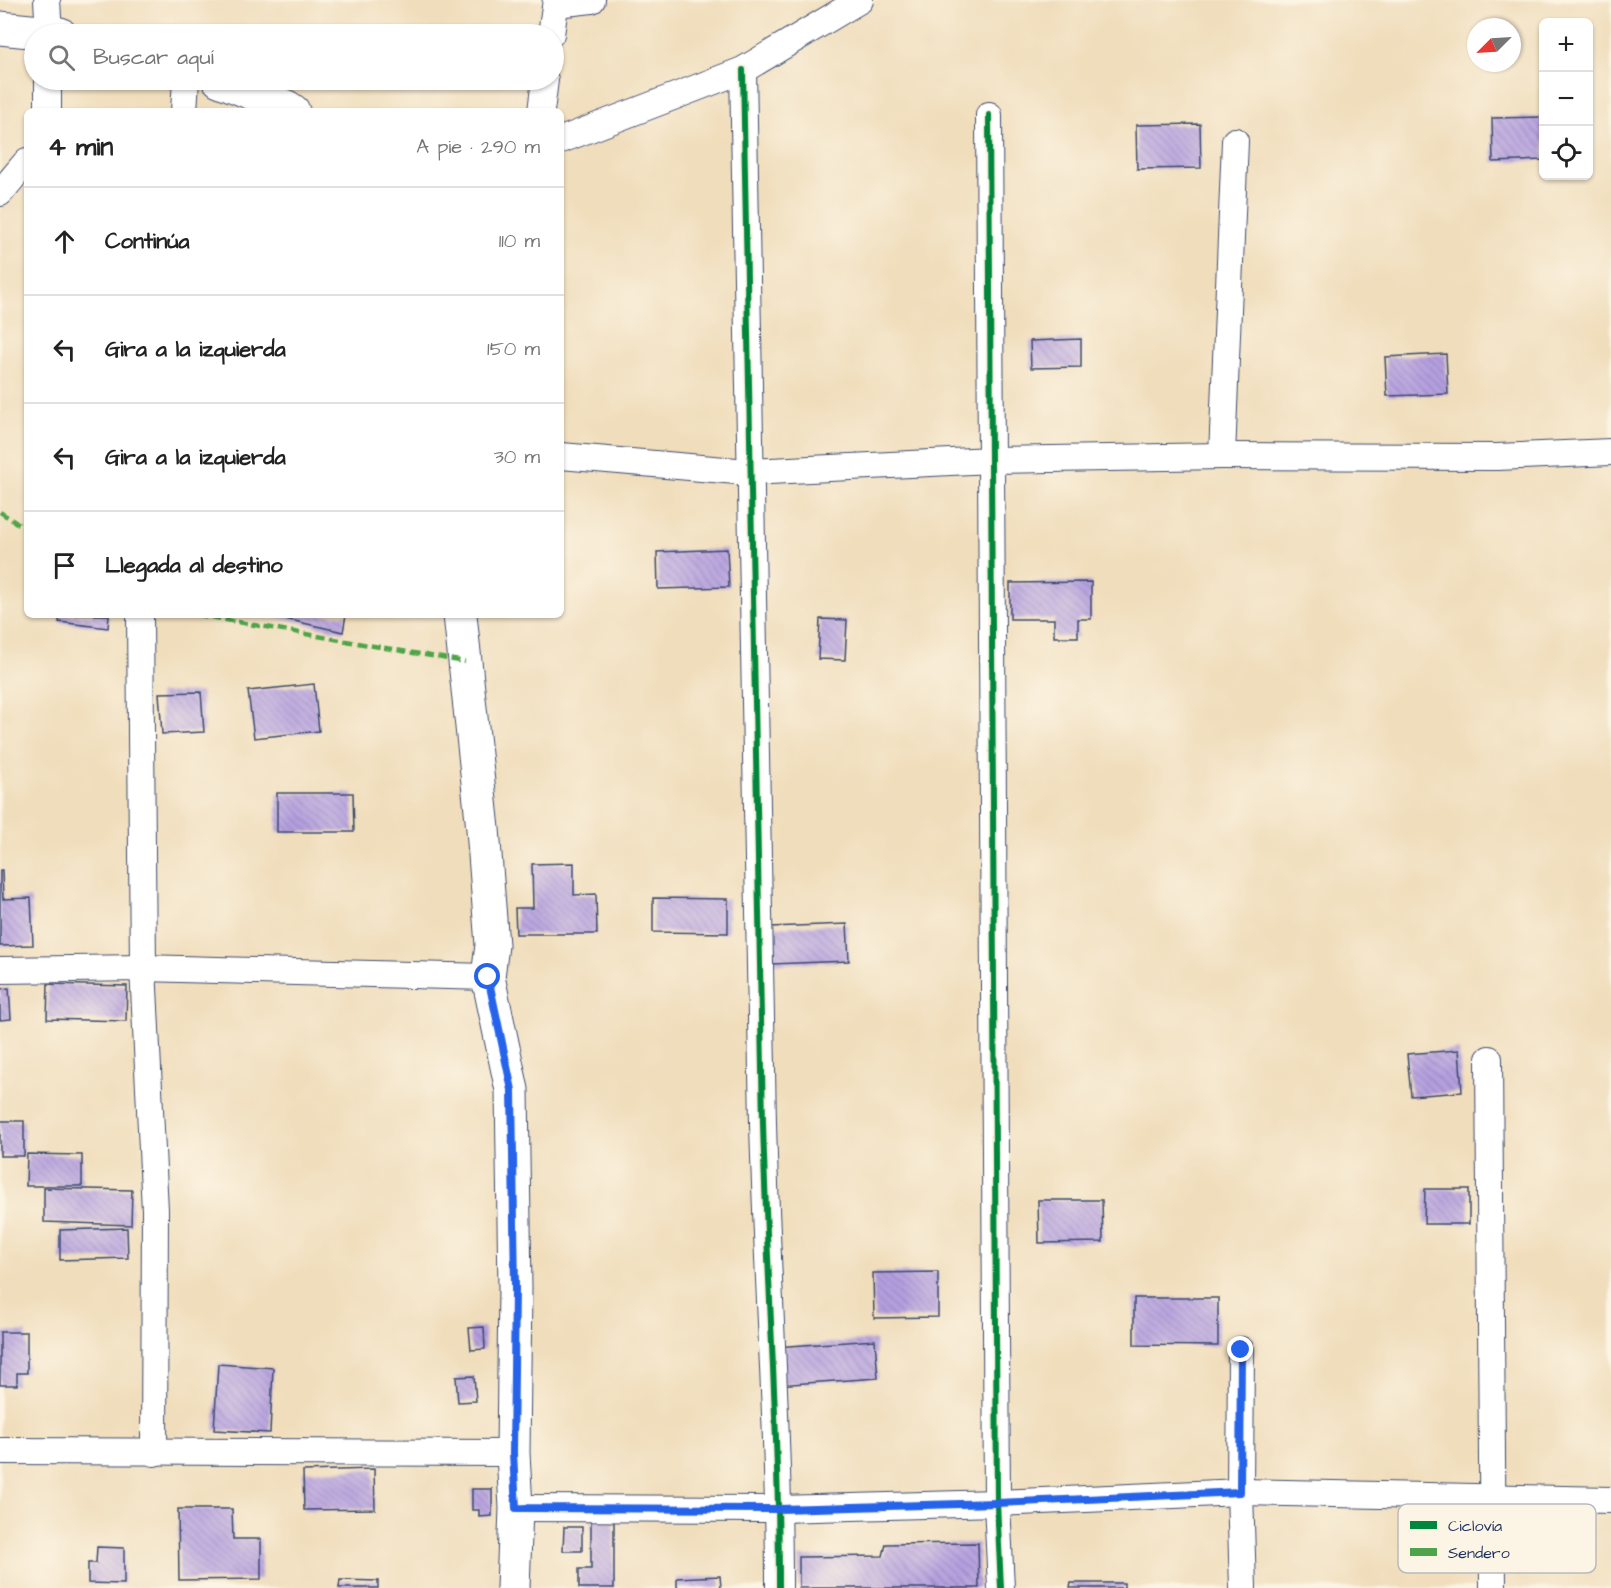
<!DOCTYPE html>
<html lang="es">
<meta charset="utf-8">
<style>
:root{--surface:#fff;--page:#f2f2f2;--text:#222;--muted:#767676;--line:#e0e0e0}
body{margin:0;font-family:"Architects Daughter",sans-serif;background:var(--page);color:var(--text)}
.controls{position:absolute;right:18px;top:18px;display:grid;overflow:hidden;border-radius:9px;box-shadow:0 2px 4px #0004}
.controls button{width:54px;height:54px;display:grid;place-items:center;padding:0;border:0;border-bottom:2px solid var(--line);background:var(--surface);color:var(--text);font:30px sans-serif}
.compass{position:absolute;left:1467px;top:18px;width:54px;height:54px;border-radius:50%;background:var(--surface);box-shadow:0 2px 4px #0004;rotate:246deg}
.stop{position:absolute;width:18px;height:18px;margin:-14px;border:4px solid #2563eb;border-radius:50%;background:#fff}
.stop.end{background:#2563eb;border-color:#fff;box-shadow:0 2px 6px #0008}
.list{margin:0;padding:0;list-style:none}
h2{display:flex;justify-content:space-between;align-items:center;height:78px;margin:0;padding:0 24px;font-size:26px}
h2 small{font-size:20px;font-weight:400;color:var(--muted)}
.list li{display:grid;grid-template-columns:39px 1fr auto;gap:18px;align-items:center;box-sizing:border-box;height:108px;padding:0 24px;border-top:2px solid var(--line)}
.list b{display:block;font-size:22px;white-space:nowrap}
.list em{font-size:20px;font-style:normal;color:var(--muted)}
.icon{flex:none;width:33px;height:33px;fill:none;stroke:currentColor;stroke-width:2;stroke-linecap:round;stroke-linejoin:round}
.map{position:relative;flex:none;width:1611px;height:1588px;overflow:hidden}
.search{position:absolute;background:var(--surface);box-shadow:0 2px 4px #0004;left:24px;top:24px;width:540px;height:66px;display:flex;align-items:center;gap:15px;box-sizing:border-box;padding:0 21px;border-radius:33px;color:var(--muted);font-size:22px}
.panel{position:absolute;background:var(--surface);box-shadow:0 2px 4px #0004;left:24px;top:108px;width:540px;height:510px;border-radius:9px}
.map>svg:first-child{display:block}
.building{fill:url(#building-back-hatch)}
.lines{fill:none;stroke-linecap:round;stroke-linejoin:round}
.minor-casing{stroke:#3b496c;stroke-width:28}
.tertiary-casing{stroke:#3b496c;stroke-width:35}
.minor{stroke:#fff;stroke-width:26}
.tertiary{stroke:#fff;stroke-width:33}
.quiet{stroke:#4fa44a;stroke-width:4.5;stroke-dasharray:9 4.5;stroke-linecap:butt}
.cycleway-casing{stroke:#fcf5e5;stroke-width:10}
.cycleway{stroke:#00873e;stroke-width:6}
.route{stroke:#2563eb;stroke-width:8}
.key{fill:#fcf5e5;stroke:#b8babc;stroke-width:1.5}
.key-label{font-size:16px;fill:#1b2f5e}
</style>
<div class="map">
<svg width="1611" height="1588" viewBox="0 0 1611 1588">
<defs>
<pattern id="building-back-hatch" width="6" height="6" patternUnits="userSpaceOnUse" patternTransform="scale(1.5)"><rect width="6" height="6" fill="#b6a0e0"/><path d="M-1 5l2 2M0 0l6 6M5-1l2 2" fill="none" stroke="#9383b9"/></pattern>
</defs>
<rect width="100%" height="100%" fill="#fcf5e5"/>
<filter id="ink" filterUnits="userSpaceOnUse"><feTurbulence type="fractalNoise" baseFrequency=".0167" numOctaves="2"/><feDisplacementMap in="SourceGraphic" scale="12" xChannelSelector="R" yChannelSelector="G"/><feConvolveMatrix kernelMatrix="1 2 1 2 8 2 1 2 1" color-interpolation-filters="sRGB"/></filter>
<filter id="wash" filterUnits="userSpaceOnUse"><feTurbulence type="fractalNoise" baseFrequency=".008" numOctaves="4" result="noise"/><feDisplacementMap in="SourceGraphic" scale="24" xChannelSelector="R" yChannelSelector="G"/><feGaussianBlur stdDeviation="1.35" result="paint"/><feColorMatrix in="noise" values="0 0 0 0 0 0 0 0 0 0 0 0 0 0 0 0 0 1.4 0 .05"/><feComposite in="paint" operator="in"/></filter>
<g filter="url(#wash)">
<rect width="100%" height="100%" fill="#f0ddbb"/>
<g id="blocks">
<!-- building -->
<g class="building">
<path d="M1544 117V160L1493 162 1492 118Z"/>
<path d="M1200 124 1201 168 1137 169 1136 125Z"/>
<path d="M1081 339V367L1031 368 1030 341Z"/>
<path d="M1446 354 1448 394 1387 396 1385 357Z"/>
<path d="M727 549 729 587 658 589 657 552Z"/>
<path d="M1091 582V619H1078V637H1054V619H1010V583Z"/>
<path d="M60 615H109L108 628 59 622Z"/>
<path d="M268 615H346L343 632Z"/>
<path d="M820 619 847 620 845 660 818 659Z"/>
<path d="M314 684 319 731 254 738 248 691Z"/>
<path d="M201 692 204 732 162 734 159 693Z"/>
<path d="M277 793H353L354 832H277Z"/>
<path d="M574 863V895L596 894 597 934H516L515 908H533L532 864Z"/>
<path d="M0 870H2L3 899 31 898 33 945 0 946Z"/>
<path d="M653 898 728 899V933L653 932Z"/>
<path d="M847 924 849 961 771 964 770 927Z"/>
<path d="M48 984 127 986 126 1021 47 1019Z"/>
<path d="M9 988 11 1019 0 1020V989Z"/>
<path d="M1459 1050 1462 1092 1411 1096 1407 1054Z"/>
<rect x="0" y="1121" width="24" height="35"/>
<path d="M27 1154 82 1155V1186H26Z"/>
<path d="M44 1188 132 1190 131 1225 44 1222Z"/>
<path d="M1425 1189H1469V1224H1424Z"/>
<path d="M1038 1200H1102L1103 1242 1039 1243Z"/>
<path d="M127 1228 128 1258 60 1260V1230Z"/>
<path d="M938 1272V1317L874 1318 873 1273Z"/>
<path d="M1134 1298H1218V1346L1134 1345Z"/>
<path d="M484 1327 485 1349 471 1350 469 1328Z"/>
<path d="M0 1332H27V1373H17V1385H0Z"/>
<path d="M875 1340 878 1378 777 1385 775 1347Z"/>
<path d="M218 1364 273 1368 270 1433 214 1430Z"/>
<path d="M474 1376 476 1401 458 1402 456 1377Z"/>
<path d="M374 1469 375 1509 304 1510 303 1471Z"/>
<path d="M472 1489H492V1516L479 1517V1510H472Z"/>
<path d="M178 1509H232L233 1539H261V1579L179 1580Z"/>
<path d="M591 1515H614V1588H579V1569H591Z"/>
<path d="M564 1527H582V1551H563Z"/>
<path d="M978 1543 979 1588H799V1557L883 1556 886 1544Z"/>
<path d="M97 1547 124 1548V1584L88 1583V1563H96Z"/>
<path d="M720 1576 721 1588H677V1578Z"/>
<path d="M340 1580 378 1581V1588H339Z"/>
<path d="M1071 1583H1124V1588H1070Z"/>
</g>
</g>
</g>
<g filter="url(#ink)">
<use href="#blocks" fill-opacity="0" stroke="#3b496c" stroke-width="1.5"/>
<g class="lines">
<!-- minor casing -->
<g class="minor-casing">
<g id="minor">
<path d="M47 0 49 34"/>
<path d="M556 4 592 0"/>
<path d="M551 34 556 0"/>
<path d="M743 70C748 421 754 772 763 1123 767 1278 779 1433 779 1588"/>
<path d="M48 111V80"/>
<path d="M184 111 186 80"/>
<path d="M541 111 545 80"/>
<path d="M989 115 997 1503 1001 1588"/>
<path d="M561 140 743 70 860 0"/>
<path d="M0 193 27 161"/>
<path d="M561 456 748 472 991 460 1222 456 1497 457 1611 452"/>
<path d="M1222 456 1235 141"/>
<path d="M140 615 143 968 155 1210 154 1453"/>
<path d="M0 970 143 968 488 977"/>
<path d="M1489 1059 1493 1588"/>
<path d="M1241 1350 1240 1492 1243 1588"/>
<path d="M0 1451 513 1453"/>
<path d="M516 1508 779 1509 997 1503 1240 1492 1611 1500"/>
</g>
</g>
<!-- tertiary casing -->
<g class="tertiary-casing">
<g id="tertiary">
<path d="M0 28 60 34"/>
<path d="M219 80 287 107 293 111"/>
<path d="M460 615 483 829 492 945 488 977 512 1090 515 1288 513 1453 516 1508 513 1588"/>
</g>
</g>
<!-- minor -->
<use href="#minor" class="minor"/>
<!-- tertiary -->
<use href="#tertiary" class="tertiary"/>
<!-- quiet -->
<g class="quiet">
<path d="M0 512 27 530"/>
<path d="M198 615 465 662"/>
</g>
<!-- cycleway casing -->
<g class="cycleway-casing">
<g id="cycleway">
<path d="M743 70C748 421 754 772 763 1123 767 1278 779 1433 779 1588"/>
<path d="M989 115 997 1503 1001 1588"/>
</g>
</g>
<!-- cycleway -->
<use href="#cycleway" class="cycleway"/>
</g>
</g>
<g class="lines" filter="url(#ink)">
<!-- route -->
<path class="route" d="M488 977 512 1090 515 1288 513 1453 516 1508 779 1509 997 1503 1240 1492 1241 1350"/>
</g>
<!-- legend -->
<rect x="1398" y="1504" width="198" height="69" rx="9" class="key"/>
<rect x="1410" y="1521" width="27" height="8" fill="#00873e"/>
<rect x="1410" y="1548" width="27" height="8" fill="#4fa44a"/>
<g class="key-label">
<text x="1448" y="1531">Ciclovía</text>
<text x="1448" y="1558">Sendero</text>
</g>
</svg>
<div class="controls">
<button>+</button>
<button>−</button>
<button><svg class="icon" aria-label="locate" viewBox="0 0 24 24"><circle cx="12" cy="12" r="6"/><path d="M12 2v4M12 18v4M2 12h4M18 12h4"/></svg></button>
</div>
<svg class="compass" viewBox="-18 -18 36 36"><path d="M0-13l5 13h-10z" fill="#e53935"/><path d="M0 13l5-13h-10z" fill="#767676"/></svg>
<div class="stop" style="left:488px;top:977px"></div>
<div class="stop end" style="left:1241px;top:1350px"></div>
<div class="search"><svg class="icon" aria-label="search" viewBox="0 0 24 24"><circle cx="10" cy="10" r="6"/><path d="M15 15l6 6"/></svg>Buscar aquí</div>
<section class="panel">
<h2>4 min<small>A pie · 290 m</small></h2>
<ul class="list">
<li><svg class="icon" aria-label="ahead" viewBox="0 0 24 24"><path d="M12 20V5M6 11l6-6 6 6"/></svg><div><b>Continúa</b></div><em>110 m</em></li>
<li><svg class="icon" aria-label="left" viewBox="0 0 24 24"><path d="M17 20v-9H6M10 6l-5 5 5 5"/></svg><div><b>Gira a la izquierda</b></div><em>150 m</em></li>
<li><svg class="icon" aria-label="left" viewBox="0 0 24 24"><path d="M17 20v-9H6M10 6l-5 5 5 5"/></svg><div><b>Gira a la izquierda</b></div><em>30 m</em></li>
<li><svg class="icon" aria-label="arrive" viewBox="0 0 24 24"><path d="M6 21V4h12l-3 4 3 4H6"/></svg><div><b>Llegada al destino</b></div></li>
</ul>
</section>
</div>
